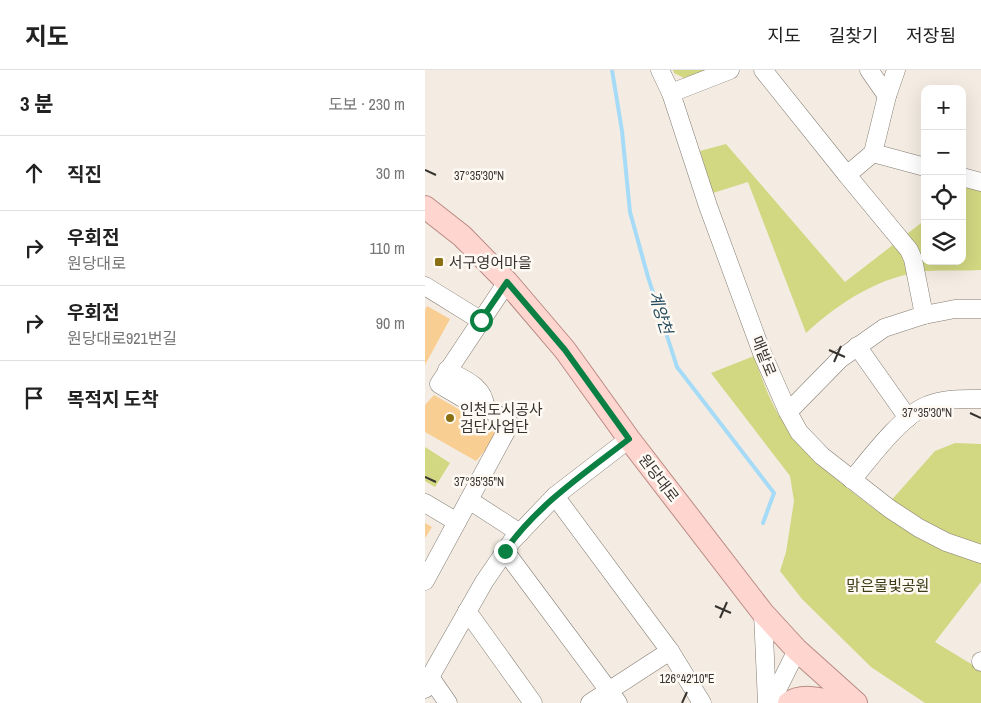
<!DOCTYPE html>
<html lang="ko">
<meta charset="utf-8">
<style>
:root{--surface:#fff;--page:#f6f6f6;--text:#222;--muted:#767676;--line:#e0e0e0}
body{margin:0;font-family:"Archivo Narrow","Noto Sans KR",sans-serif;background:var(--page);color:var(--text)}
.controls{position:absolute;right:15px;top:15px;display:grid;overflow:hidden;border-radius:10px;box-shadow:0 5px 20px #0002}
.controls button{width:45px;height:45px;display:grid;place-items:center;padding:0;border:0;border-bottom:1px solid var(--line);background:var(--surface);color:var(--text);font:25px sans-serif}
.stop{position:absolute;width:15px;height:15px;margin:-11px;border:4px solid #0b8043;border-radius:50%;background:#fff}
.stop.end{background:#0b8043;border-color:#fff;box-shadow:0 1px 5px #0008}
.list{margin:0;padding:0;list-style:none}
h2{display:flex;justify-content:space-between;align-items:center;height:65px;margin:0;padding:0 20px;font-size:21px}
h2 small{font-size:16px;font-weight:400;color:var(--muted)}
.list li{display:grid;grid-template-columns:32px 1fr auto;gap:15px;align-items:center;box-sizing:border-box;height:75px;padding:0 20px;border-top:1px solid var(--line)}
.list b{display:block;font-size:19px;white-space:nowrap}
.list p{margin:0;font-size:16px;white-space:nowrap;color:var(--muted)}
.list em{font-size:16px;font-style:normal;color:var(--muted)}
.icon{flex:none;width:28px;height:28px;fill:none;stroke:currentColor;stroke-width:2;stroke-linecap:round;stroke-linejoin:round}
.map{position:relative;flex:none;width:556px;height:633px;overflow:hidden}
header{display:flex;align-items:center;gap:30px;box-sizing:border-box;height:70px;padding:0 25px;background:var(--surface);border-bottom:1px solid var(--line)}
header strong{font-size:24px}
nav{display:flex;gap:28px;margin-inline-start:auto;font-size:18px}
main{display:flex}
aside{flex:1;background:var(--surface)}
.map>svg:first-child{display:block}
.green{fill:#d2d782}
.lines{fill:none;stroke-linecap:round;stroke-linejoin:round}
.stream{stroke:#a6dbf8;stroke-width:4}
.building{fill:#f9ce92}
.minor-casing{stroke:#837c73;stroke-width:19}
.major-casing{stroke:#b98a84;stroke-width:24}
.minor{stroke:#fff;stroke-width:18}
.major{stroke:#ffd5d0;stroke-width:22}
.route{stroke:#0b8043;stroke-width:6}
.ticks{fill:none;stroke:#373430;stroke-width:2}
.poi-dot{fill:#8a7012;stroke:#fefaf3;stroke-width:2}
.labels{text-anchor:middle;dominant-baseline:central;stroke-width:5;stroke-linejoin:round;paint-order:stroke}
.poi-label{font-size:15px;fill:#373430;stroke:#fefaf3;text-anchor:start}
.street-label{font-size:15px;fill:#373430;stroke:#fefaf3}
.park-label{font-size:15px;fill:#3a3c15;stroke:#fefaf3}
.water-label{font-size:16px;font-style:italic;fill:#224a5f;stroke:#fefaf3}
.ticks-label{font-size:12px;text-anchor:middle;fill:#373430;stroke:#fefaf3;stroke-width:5;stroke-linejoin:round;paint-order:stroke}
</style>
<header>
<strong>지도</strong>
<nav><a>지도</a><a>길찾기</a><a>저장됨</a></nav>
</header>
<main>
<aside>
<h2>3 분<small>도보 · 230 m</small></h2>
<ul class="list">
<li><svg class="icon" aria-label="ahead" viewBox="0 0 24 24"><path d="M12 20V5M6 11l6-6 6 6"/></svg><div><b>직진</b></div><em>30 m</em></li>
<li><svg class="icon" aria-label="right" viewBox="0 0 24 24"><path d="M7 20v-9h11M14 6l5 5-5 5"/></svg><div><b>우회전</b><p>원당대로</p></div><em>110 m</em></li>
<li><svg class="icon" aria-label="right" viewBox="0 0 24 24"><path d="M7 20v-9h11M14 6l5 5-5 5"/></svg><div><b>우회전</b><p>원당대로921번길</p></div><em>90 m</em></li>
<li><svg class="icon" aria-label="arrive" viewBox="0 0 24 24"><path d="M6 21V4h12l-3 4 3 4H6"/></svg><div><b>목적지 도착</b></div></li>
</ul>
</aside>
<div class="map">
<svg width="556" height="633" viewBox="0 0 556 633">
<rect width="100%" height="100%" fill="#f4ece2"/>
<!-- green -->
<g class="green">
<path d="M248 0H285L261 9 249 3Z"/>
<path d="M301 74 420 212 500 150V191H537V121L547 114 556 116V200C538 201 520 200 502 201 457 205 413 233 381 263L323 112 288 123 275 81Z"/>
<path d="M329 286C337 309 345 333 359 353 383 390 420 416 455 443L510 381 530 373 556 374V512L510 572 556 600V633H500L446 597 377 529 355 501 361 482 369 431 365 406 286 303Z"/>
<path d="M0 377 25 393 10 417 0 411Z"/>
</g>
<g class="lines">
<!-- stream -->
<path class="stream" d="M187 0 197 61 205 142 223 207 252 297 349 423 338 453"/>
</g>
<!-- building -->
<g class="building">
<path d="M2 236 25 249 0 295V240Z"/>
<path d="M9 325 75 363 51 391 0 362V335Z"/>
<path d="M0 453 7 457 0 468Z"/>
</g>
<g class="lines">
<!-- minor casing -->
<g class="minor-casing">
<g id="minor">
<path d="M235 0 246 23 283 136 337 283 363 342 374 362 397 386 465 439 494 458 521 472 556 484"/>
<path d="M338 0 422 105 448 83 462 26 471 0"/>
<path d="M444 0 462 26"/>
<path d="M246 23 305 0"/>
<path d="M448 83 500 97"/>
<path d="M422 105 484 180 488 189 499 245"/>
<path d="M537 107 556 112"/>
<path d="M0 216 55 250"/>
<path d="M432 276 483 348"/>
<path d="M22 300C38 309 59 316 60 336"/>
<path d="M363 342 415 289 459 258 499 245 530 239H556"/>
<path d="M427 410C445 388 477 345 503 335 520 328 538 329 556 329"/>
<path d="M130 426 245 581 277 633"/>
<path d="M44 430 95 463"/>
<path d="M0 433 32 452"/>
<path d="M80 481 193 633"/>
<path d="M0 511 85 354 60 336 46 333 14 314 82 212"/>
<path d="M42 541 108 633"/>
<path d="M338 543 342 633"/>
<path d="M556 591V592"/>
<path d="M5 607 23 633"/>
<path d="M0 619 5 607 59 512 87 471 130 426 204 369"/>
<path d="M165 633 245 581"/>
<path d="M348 633 349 626 372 580"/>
</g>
</g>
<!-- major casing -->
<g class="major-casing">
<g id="major">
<path d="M0 137 37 166 82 212 140 280 204 369 338 543 372 580 431 633"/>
<path d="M364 633C377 623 400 630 415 633"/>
</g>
</g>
<!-- minor -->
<use href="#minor" class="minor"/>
<!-- major -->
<use href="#major" class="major"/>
</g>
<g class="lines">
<!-- route -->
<path class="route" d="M56 250 82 212 140 280 204 369C160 403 112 435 80 481"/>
</g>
<!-- ticks -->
<path class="ticks" d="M0 100 11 105M404 280 420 287M409 292 416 276M545 343 556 348M0 407 11 412M290 536 306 543M295 548 302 532M257 633 262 622"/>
<!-- markers -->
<g class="poi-dot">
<rect x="9" y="187" width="10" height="10" rx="2.5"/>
<circle cx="25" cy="348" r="5"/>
</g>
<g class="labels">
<!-- poi labels -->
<g class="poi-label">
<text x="24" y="192">서구영어마을</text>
<text x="35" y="339">인천도시공사<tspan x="35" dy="17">검단사업단</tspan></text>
</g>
<!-- street labels -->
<g class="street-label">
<text transform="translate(339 286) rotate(68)">매밭로</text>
<text transform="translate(234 408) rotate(53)">원당대로</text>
</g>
<!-- park labels -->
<g class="park-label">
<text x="463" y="515">맑은물빛공원</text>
</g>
<!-- water labels -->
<g class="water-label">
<text transform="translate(236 242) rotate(73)">계양천</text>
</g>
</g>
<g class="ticks-label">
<text x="54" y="110">37°35'30"N</text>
<text x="502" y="347">37°35'30"N</text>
<text x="54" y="416">37°35'35"N</text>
<text x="262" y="613">126°42'10"E</text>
</g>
</svg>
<div class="controls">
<button>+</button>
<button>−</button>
<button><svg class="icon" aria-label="locate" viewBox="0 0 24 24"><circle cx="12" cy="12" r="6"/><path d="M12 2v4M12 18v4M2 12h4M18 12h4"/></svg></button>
<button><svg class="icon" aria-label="layers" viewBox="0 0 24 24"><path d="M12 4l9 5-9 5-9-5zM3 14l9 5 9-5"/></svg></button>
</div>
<div class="stop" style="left:56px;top:250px"></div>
<div class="stop end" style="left:80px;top:481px"></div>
</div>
</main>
